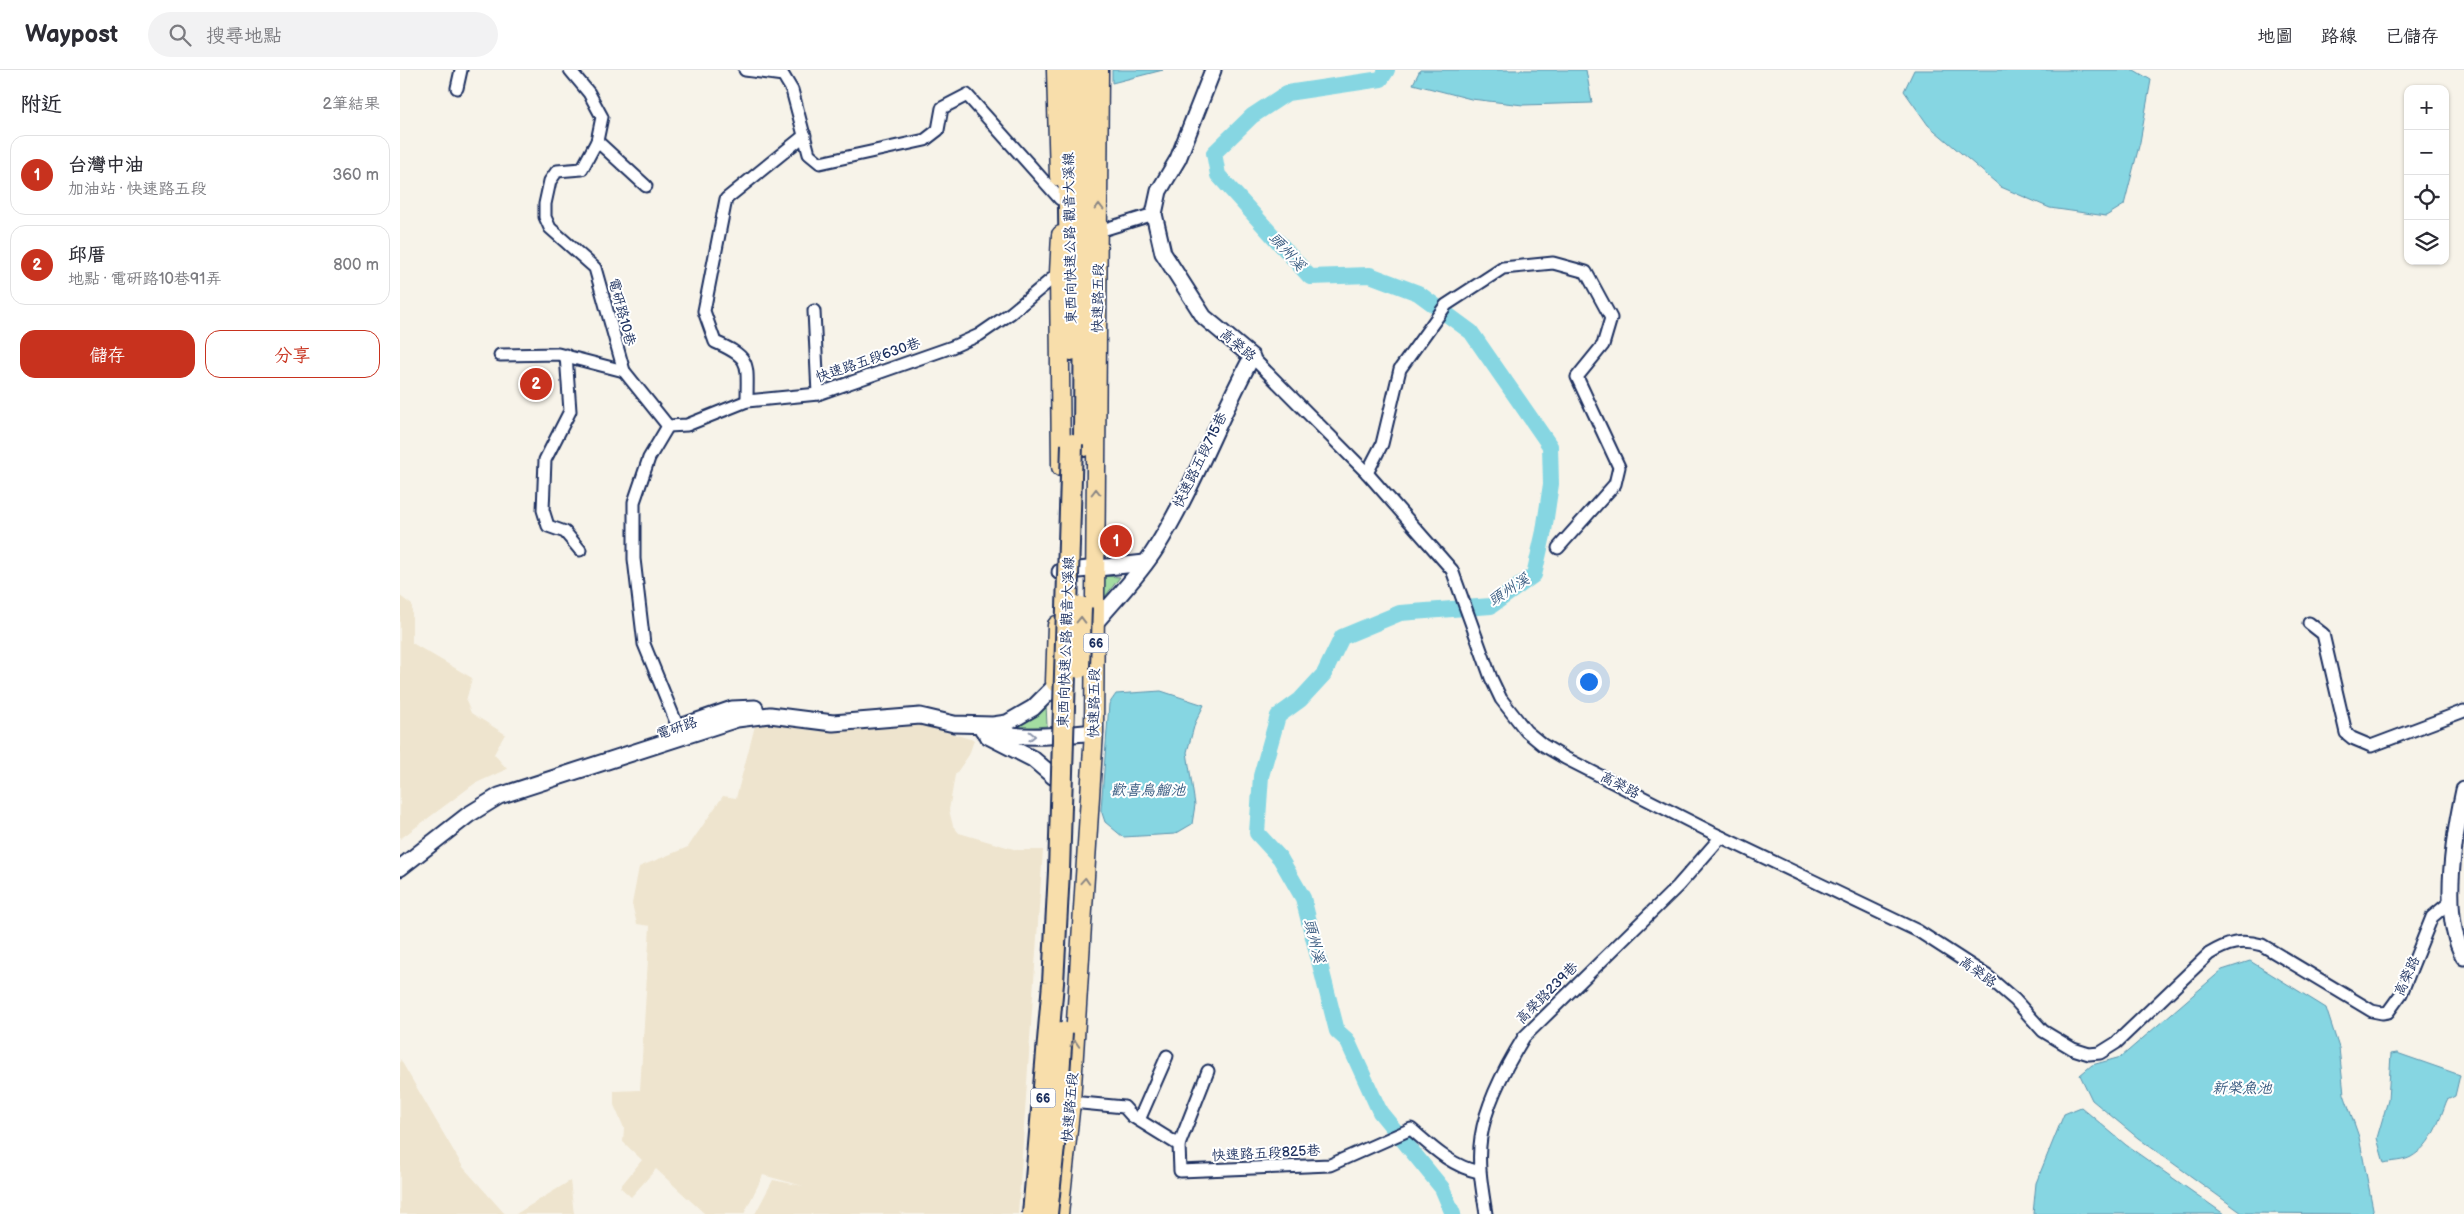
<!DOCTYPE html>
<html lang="zh-TW">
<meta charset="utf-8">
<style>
:root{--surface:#fff;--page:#f2f2f3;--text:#2b2b33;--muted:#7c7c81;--line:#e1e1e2;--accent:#c8321e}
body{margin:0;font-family:"Balsamiq Sans","LXGW WenKai TC",sans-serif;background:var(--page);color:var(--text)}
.controls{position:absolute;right:15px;top:15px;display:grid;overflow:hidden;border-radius:10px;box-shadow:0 1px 4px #0004}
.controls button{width:45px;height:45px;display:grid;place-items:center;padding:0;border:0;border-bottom:1px solid var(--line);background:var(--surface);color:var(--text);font:25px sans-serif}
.you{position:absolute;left:1188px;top:611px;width:18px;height:18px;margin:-12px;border:4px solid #fff;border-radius:50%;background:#1a73e8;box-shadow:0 0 0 8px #1a73e833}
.badge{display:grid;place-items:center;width:32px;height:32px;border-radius:50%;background:var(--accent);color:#fff;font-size:16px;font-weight:700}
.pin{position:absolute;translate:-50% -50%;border:2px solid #fff;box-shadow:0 1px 5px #0006}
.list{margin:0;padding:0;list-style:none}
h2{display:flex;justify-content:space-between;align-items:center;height:65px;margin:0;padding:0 20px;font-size:21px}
h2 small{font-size:16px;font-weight:400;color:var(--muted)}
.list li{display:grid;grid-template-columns:32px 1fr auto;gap:15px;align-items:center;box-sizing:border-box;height:80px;margin:0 10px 10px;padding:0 10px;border:1px solid var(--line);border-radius:15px}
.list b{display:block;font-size:19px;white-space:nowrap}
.list p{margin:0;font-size:16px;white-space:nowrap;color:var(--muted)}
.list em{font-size:16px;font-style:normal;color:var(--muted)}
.actions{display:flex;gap:10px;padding:15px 20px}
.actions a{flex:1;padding:11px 0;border:1px solid var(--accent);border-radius:15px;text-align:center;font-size:18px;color:var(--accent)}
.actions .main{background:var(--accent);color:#fff}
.icon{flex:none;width:28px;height:28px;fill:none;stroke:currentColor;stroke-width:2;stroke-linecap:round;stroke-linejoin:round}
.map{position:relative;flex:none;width:2064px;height:1144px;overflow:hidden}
header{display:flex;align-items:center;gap:30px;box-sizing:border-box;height:70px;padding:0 25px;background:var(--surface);border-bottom:1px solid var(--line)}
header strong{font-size:24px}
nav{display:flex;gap:28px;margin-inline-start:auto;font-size:18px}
.search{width:350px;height:45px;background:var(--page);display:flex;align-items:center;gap:12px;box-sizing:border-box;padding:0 18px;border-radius:28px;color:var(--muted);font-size:19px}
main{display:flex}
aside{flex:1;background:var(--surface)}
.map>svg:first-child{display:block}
.built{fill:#eee4ce}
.green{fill:#a3dca1;stroke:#5f8680}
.water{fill:#86d6e2;stroke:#5b93ad}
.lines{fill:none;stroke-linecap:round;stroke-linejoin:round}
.river{stroke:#86d6e2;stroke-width:16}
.street-casing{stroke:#1b2f5e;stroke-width:15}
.secondary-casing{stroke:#1b2f5e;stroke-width:19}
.primary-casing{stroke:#1b2f5e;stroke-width:21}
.highway-casing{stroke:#1b2f5e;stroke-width:24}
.street{stroke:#fff;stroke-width:11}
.secondary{stroke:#fff;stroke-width:15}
.primary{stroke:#f8deab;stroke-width:18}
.highway{stroke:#f8deab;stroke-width:20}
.highway-bridge-casing{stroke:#1b2f5e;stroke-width:24;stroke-linecap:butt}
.highway-bridge{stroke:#f8deab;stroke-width:20}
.oneway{stroke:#8a8684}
.oneway2{stroke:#8d97ae}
.labels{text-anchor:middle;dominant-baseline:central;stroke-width:4;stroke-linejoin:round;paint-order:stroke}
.shield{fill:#fff;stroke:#5f6d8e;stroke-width:1}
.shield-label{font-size:12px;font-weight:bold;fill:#1b2f5e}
.street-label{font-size:14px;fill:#1b2f5e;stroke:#fff}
.water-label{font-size:15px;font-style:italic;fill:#36597f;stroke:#fff}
</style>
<header>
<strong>Waypost</strong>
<div class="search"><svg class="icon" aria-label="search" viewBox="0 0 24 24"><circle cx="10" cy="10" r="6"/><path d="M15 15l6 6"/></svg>搜尋地點</div>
<nav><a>地圖</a><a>路線</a><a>已儲存</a></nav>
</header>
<main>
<aside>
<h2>附近<small>2筆結果</small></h2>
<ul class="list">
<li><span class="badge">1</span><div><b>台灣中油</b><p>加油站 · 快速路五段</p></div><em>360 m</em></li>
<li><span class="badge">2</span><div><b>邱厝</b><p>地點 · 電研路10巷91弄</p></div><em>800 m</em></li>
</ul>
<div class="actions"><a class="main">儲存</a><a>分享</a></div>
</aside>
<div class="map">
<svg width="2064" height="1144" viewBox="0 0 2064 1144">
<rect width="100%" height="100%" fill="#f7f3e9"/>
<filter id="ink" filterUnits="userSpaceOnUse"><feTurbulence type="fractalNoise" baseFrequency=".02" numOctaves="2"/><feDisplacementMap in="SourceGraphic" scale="10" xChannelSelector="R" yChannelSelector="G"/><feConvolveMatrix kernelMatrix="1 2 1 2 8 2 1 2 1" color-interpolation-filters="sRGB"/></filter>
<g filter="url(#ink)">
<!-- built -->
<g class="built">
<path d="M0 526 12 535V573L72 608 66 631 71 643 105 664 94 684 107 699 74 714 0 769Z"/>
<path d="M356 652 418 661 458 659 514 653 574 670 569 685 555 705 549 740 553 756 559 763 617 780H643L618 1144H506L499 1142 502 1144H355L373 1110 403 1116 363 1105 344 1144H305L256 1099 231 1127 220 1117 242 1090 223 1072 224 1058 214 1035V1021L240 1020 250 856 237 854 232 834 239 797 288 777 323 726 336 728Z"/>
<path d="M0 989 63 1097 105 1144H0Z"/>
<path d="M170 1111 174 1144H116Z"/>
</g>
<!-- green -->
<g class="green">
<path d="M701 506 720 507 701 532Z"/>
<path d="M646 634 647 656 601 660Z"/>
</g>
<!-- water -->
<g class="water">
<path d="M712 0H763L712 13Z"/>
<path d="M1020 0H1186L1192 33 1123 35 1071 29 1013 14Z"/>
<path d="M1514 0H1734L1751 10 1740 72 1724 135 1706 146 1650 138 1601 117 1528 55 1504 21Z"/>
<path d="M761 621 804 635 795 653 787 682 795 735 792 754 775 764 723 767 705 752 701 740 709 634 716 624Z"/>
<path d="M1850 891 1926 938 1939 978 1944 1024 1959 1067 1974 1144 1842 1143 1738 1068 1692 1030 1680 1005 1692 995 1721 987 1822 900Z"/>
<path d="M1997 983 2060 1005 2055 1026 2047 1030C2039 1051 2032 1075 2011 1087 2004 1091 1992 1091 1984 1093L1977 1068 1988 1030 1991 984Z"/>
<path d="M1681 1037 1726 1075 1824 1144H1633L1636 1113 1664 1044Z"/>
</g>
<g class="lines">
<!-- river -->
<path class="river" d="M987 0 981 9 887 23 852 46 814 83 818 105 910 207 970 205 1018 223 1071 262 1150 376 1151 414 1144 461 1134 505 1091 536 1000 543 942 567 924 604 900 630 878 646 861 706 857 763 880 788 903 828 937 961 947 970 980 1042 1042 1118 1053 1144"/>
<!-- street casing -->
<g class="street-casing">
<g id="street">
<path d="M170 0 189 23 202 47 197 71 182 99 157 101 150 111 145 134V147L150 158 195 198 224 301 268 356"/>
<path d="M345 0 383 5 392 20 409 84 420 93 525 70 538 60 542 38 567 25 660 129"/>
<path d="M57 18 61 0"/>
<path d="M197 71 246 116"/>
<path d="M699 161 754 144"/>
<path d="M414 241 418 324"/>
<path d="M100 285 158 284 224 301"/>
<path d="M166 285 170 341 145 390 143 440 148 456 165 462 180 480"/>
<path d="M852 287 967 403 1052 500 1091 608 1101 629 1126 661 1143 675 1165 688 1313 763 1518 861 1586 905 1615 930 1643 961 1673 979 1689 984 1700 983 1716 973 1809 884C1827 873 1841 869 1862 875L1972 941 1982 943 1988 942 2001 924 2032 847 2050 832"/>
<path d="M347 331C347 293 352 288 315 272L304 241 326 129 405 65"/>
<path d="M268 356 287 355 347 331 418 324 552 277 579 265 611 243 659 203"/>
<path d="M268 356 249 388 234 432V489L244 574 282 667"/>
<path d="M967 403 982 374 1000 299 1046 235 1103 198 1153 193 1186 202 1211 248 1203 275 1177 307 1219 397 1215 414 1158 478"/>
<path d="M1909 553 1923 564 1946 663 1952 668 1971 676 2064 641"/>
<path d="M671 1032 724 1037 732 1046 779 1075 780 1101 930 1095 1011 1059C1032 1077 1051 1096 1079 1102"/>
<path d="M739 1050 767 986"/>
<path d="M779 1075 808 1001"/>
<path d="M1086 1144C1082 1118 1077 1093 1081 1067 1086 1033 1106 996 1124 967L1278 816 1321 767"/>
</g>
</g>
<!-- secondary casing -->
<g class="secondary-casing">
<g id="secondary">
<path d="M660 502 745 493"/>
<path d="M696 552C716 528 740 504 756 478 794 417 818 349 852 287L804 247 763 183 754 144 759 121 778 89 813 0"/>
<path d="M283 656 332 639 355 638"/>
<path d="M583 660C619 670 657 666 694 662"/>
<path d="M588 666 633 689 654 707"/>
<path d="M2064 720C2054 766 2040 845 2064 887"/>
<path d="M0 798 68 745 99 726 337 649 370 645 433 653 520 646 554 654 593 655 607 653 633 638 655 616"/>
</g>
</g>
<!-- primary casing -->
<g class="primary-casing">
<g id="primary">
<path d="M656 0 659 107"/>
<path d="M661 165 659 203 661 397"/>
<path d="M655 612 657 555"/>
<path d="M659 1144 671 1032 694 662 699 0"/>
</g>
</g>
<!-- highway casing -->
<g class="highway-casing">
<g id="highway">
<path d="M667 0 671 280"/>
<path d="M684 376 686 0"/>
</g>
</g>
<!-- street -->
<use href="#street" class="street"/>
<!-- secondary -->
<use href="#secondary" class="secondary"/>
<!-- primary -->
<use href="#primary" class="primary"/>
<!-- highway -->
<use href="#highway" class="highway"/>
<!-- highway-bridge casing -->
<g class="highway-bridge-casing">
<g id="highway-bridge">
<path d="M679 598 681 537"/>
<path d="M633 1144 653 913 659 801 672 374"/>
<path d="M647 1144 654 1076 662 962"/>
</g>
</g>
<!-- highway-bridge -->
<use href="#highway-bridge" class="highway-bridge"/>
</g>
<!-- one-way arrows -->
<defs><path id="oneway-chevron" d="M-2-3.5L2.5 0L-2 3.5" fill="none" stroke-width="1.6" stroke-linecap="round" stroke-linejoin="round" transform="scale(1.25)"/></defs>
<g class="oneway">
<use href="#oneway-chevron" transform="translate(699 137) rotate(-90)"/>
<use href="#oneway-chevron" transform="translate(696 422) rotate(-90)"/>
<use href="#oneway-chevron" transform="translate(681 550) rotate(-89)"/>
<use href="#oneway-chevron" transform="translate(685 811) rotate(-86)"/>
<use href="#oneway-chevron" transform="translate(675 974) rotate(-86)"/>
</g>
<use class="oneway2" href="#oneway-chevron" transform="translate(632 666) rotate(1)"/>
</g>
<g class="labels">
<!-- shield labels -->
<g class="shield">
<rect x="683.5" y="563.5" width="25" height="19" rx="4"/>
<rect x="630.5" y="1018.5" width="25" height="19" rx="4"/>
</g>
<g class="shield-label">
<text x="696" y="573">66</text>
<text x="643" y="1028">66</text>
</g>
<!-- street labels -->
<g class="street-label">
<text transform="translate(670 168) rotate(-91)">東西向快速公路 觀音大溪線</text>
<text transform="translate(698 228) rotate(-89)">快速路五段</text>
<text transform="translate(222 242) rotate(75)">電研路10巷</text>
<text transform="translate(838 275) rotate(40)">高榮路</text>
<text transform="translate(468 290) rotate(-19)">快速路五段630巷</text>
<text transform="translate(800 390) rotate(-64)">快速路五段715巷</text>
<text transform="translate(666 572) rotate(-88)">東西向快速公路 觀音大溪線</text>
<text transform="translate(694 633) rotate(-89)">快速路五段</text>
<text transform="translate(277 658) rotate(-19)">電研路</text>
<text transform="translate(1220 715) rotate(27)">高榮路</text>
<text transform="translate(1578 902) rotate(36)">高榮路</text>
<text transform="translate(2007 906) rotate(-66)">高榮路</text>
<text transform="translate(1147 923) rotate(-45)">高榮路239巷</text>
<text transform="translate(670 1037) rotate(-85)">快速路五段</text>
<text transform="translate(866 1083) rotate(-3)">快速路五段825巷</text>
</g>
<!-- water labels -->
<g class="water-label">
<text transform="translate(887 182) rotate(48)">頭州溪</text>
<text transform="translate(1109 520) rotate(-33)">頭州溪</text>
<text x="748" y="720">歡喜烏鰡池</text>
<text transform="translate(914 871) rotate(76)">頭州溪</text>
<text x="1842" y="1018">新榮魚池</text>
</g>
</g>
</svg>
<div class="controls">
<button>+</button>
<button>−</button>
<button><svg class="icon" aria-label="locate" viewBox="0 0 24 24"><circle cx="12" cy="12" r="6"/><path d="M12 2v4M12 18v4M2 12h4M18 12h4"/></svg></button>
<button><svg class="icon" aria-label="layers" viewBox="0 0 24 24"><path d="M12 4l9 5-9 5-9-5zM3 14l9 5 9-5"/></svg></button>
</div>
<div class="you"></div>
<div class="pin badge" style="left:716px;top:471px">1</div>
<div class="pin badge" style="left:136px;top:314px">2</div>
</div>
</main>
